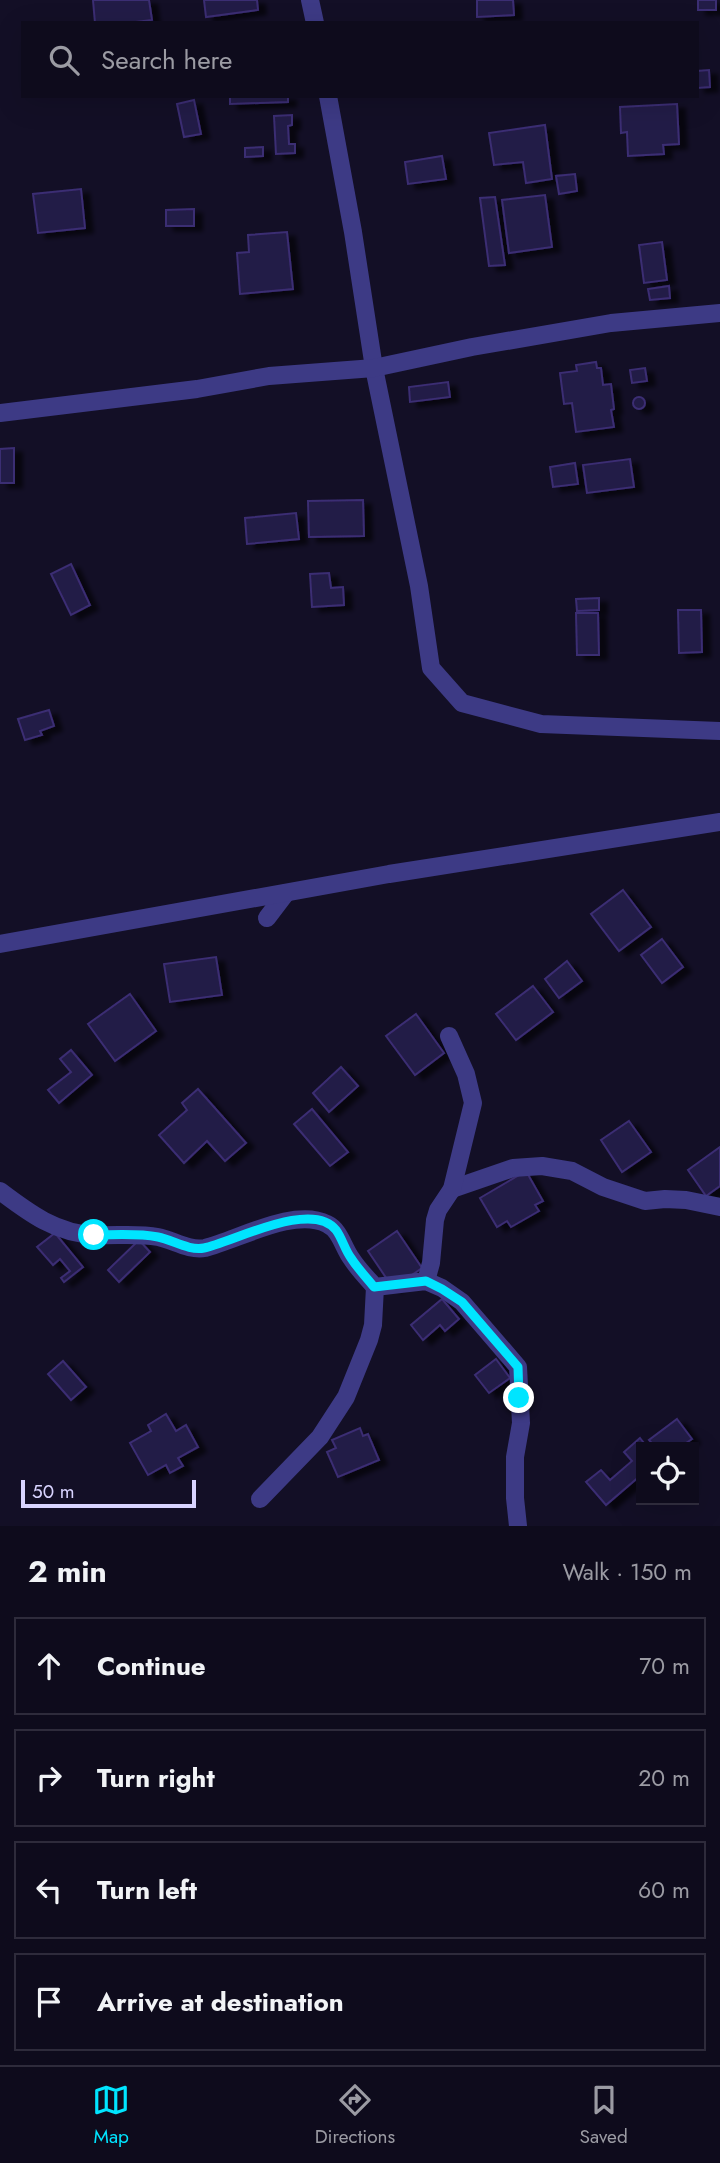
<!DOCTYPE html>
<meta charset="utf-8">
<style>
:root{--surface:#0e0b1c;--page:#1c1929;--text:#f1f3f6;--muted:#9b9ba3;--line:#2e2b3b;--accent:#00e5ff}
body{margin:0;font-family:Jost,sans-serif;background:var(--page);color:var(--text)}
.controls{position:absolute;right:21px;bottom:21px;display:grid;overflow:hidden;border-radius:0px;box-shadow:0 7px 28px #0002}
.controls button{width:63px;height:63px;display:grid;place-items:center;padding:0;border:0;border-bottom:2px solid var(--line);background:var(--surface);color:var(--text);font:35px sans-serif}
.scale{position:absolute;left:21px;bottom:18px;width:175px;box-sizing:border-box;padding-left:7px;border:4px solid #d9d4ff;border-top:0;font-size:19px;line-height:24px;white-space:nowrap;color:#d9d4ff;-webkit-text-stroke:5px #130f26;paint-order:stroke}
.stop{position:absolute;width:21px;height:21px;margin:-16px;border:5px solid #00e5ff;border-radius:50%;background:#fff}
.stop.end{background:#00e5ff;border-color:#fff;box-shadow:0 2px 7px #0008}
.list{margin:0;padding:0;list-style:none}
h2{display:flex;justify-content:space-between;align-items:center;height:91px;margin:0;padding:0 28px;font-size:30px}
h2 small{font-size:23px;font-weight:400;color:var(--muted)}
.list li{display:grid;grid-template-columns:46px 1fr auto;gap:21px;align-items:center;box-sizing:border-box;height:98px;margin:0 14px 14px;padding:0 14px;border:2px solid var(--line);border-radius:0px}
.list b{display:block;font-size:26px;white-space:nowrap}
.list em{font-size:23px;font-style:normal;color:var(--muted)}
.icon{flex:none;width:38px;height:38px;fill:none;stroke:currentColor;stroke-width:2;stroke-linecap:round;stroke-linejoin:round}
.map{position:relative;flex:none;width:720px;height:1526px;overflow:hidden}
.search{position:absolute;background:var(--surface);box-shadow:0 7px 28px #0002;left:21px;right:21px;top:21px;height:77px;display:flex;align-items:center;gap:18px;box-sizing:border-box;padding:0 24px;border-radius:0px;color:var(--muted);font-size:26px}
.sheet{height:539px;background:var(--surface)}
nav{display:flex;justify-content:space-around;align-items:center;box-sizing:border-box;height:98px;border-top:2px solid var(--line);background:var(--surface);font-size:19px;color:var(--muted)}
nav a{display:grid;justify-items:center;gap:4px}
nav .on{color:var(--accent)}
.map>svg:first-child{display:block}
.building{fill:#241b47;stroke:#3b2d73;stroke-width:2;filter:url(#shadow)}
.lines{fill:none;stroke-linecap:round;stroke-linejoin:round}
.minor{stroke:#3d3a85;stroke-width:18}
.route{stroke:#00e5ff;stroke-width:9}
</style>
<div class="map">
<svg width="720" height="1526" viewBox="0 0 720 1526">
<defs>
<filter id="shadow"><feDropShadow dx="8" dy="4.5" stdDeviation="2" flood-color="#0009"/></filter>
</defs>
<rect width="100%" height="100%" fill="#130f26"/>
<!-- building -->
<g class="building">
<path d="M93 0H149L152 20 127 23H95Z"/>
<path d="M204 0H257L258 10 206 17Z"/>
<path d="M477 0H513L514 15 477 17Z"/>
<rect x="698" y="0" width="18" height="10"/>
<path d="M709 70 710 87 697 88V71Z"/>
<path d="M230 96H288V102L230 104Z"/>
<path d="M194 100 201 134 184 137 177 104Z"/>
<path d="M677 104 679 144 663 145 664 154 628 156 627 132 621 133 620 107Z"/>
<path d="M292 115V125L288 126 289 144H295V153L276 154 274 116Z"/>
<path d="M545 125 552 179 526 183 523 162 494 165 489 133Z"/>
<path d="M263 147V156L245 157V148Z"/>
<path d="M442 156 446 179 408 184 405 162Z"/>
<path d="M575 174 577 191 559 194 556 176Z"/>
<path d="M81 189 85 228 38 233 33 194Z"/>
<path d="M545 195 552 247 509 253 502 200Z"/>
<path d="M495 197 505 265 489 266 480 198Z"/>
<path d="M194 209V226H166V210Z"/>
<path d="M287 232 293 289 240 294 237 253 249 252 248 235Z"/>
<path d="M662 242 667 280 644 283 639 245Z"/>
<path d="M669 286 670 298 650 300 648 289Z"/>
<path d="M596 362 597 368H601L603 385 611 384 614 409 611 410 614 427 576 432 572 403 564 404 560 373 577 371 576 365Z"/>
<path d="M645 368 647 381 632 383 630 370Z"/>
<path d="M448 382 450 397 410 402 409 387Z"/>
<circle cx="639" cy="403" r="6"/>
<path d="M14 448V483H0V449Z"/>
<path d="M630 459 634 487 587 493 583 465Z"/>
<path d="M575 463 578 484 553 487 550 467Z"/>
<path d="M363 500 364 536 309 537 308 501Z"/>
<path d="M296 513 299 539 247 544 245 518Z"/>
<path d="M71 564 90 605 71 615 51 574Z"/>
<path d="M329 573 331 588 343 587 344 605 312 607 310 574Z"/>
<path d="M599 598V610L577 611 576 599Z"/>
<path d="M678 610H701L702 652 679 653Z"/>
<path d="M576 613H598L599 655H577Z"/>
<path d="M49 710 54 726 40 731 42 735 25 740 18 719Z"/>
<path d="M623 890 651 927 619 951 591 914Z"/>
<path d="M662 939 683 967 662 983 641 955Z"/>
<path d="M216 957 222 995 170 1002 164 964Z"/>
<path d="M567 961 582 981 559 998 545 979Z"/>
<path d="M533 986 553 1012 516 1040 496 1014Z"/>
<path d="M130 994 156 1031 115 1061 88 1024Z"/>
<path d="M416 1014 444 1053 415 1075 386 1036Z"/>
<path d="M71 1050 92 1075 59 1103 48 1090 71 1072 60 1059Z"/>
<path d="M341 1067 358 1086 329 1112 313 1093Z"/>
<path d="M198 1089 246 1143 225 1161 207 1141 184 1163 159 1135 187 1110 182 1103Z"/>
<path d="M312 1109 348 1152 330 1166 294 1124Z"/>
<path d="M629 1121 651 1152 622 1172 601 1140Z"/>
<path d="M720 1147V1186L706 1196 688 1170Z"/>
<path d="M526 1171 543 1201 535 1205 539 1211 511 1227 507 1221 497 1227 480 1198Z"/>
<path d="M397 1231 422 1268 393 1288 368 1251Z"/>
<path d="M55 1233 83 1267 64 1282 61 1278 70 1271 60 1259 53 1265 37 1247Z"/>
<path d="M139 1240 150 1252 119 1282 108 1270Z"/>
<path d="M442 1299 459 1319 445 1331 440 1325 423 1340 411 1325Z"/>
<path d="M496 1359 510 1378 489 1393 475 1375Z"/>
<path d="M63 1361 86 1387 71 1400 48 1374Z"/>
<path d="M166 1414 176 1431 186 1425 198 1447 178 1458 183 1466 170 1473 166 1465 148 1475 130 1443 151 1431 148 1425Z"/>
<path d="M677 1419 692 1439 680 1447H655L649 1440Z"/>
<path d="M360 1428 363 1436 368 1434 379 1460 338 1477 327 1452 336 1448 332 1440Z"/>
<path d="M640 1438 647 1447H641V1475L606 1505 586 1482 601 1470 610 1480 632 1461 624 1452Z"/>
</g>
<g class="lines">
<!-- minor -->
<g class="minor">
<path d="M310 0 315 23"/>
<path d="M328 96 353 232 374 368 419 586 431 668 462 703 541 724 720 731"/>
<path d="M0 413 197 389 269 376 374 368 472 347 611 323 720 313"/>
<path d="M267 918 286 893"/>
<path d="M0 944 389 874 720 822"/>
<path d="M452 1189 513 1168 542 1166 572 1171 603 1187 645 1201 665 1199 686 1200 720 1207"/>
<path d="M0 1191C29 1213 57 1234 95 1235 116 1236 137 1233 158 1237 173 1240 189 1251 205 1248 238 1240 294 1207 327 1224 340 1230 343 1247 351 1258 358 1269 367 1278 375 1287L426 1281 442 1288 462 1302 518 1367 521 1423 515 1457V1498L518 1526"/>
<path d="M426 1281 431 1263 435 1220 438 1210 452 1189 473 1103 466 1074 449 1036"/>
<path d="M260 1499 320 1437 346 1397 369 1340 373 1325 375 1287"/>
</g>
</g>
<g class="lines">
<!-- route -->
<path class="route" d="M94 1235C115 1235 137 1233 158 1237 173 1240 189 1251 204 1248 233 1242 312 1199 336 1230 342 1238 345 1250 351 1258 358 1269 367 1278 374 1287L426 1281 442 1289 462 1302 518 1367 519 1398"/>
</g>
</svg>
<div class="controls">
<button><svg class="icon" aria-label="locate" viewBox="0 0 24 24"><circle cx="12" cy="12" r="6"/><path d="M12 2v4M12 18v4M2 12h4M18 12h4"/></svg></button>
</div>
<div class="scale">50 m</div>
<div class="stop" style="left:94px;top:1235px"></div>
<div class="stop end" style="left:519px;top:1398px"></div>
<div class="search"><svg class="icon" aria-label="search" viewBox="0 0 24 24"><circle cx="10" cy="10" r="6"/><path d="M15 15l6 6"/></svg>Search here</div>
</div>
<section class="sheet">
<h2>2 min<small>Walk · 150 m</small></h2>
<ul class="list">
<li><svg class="icon" aria-label="ahead" viewBox="0 0 24 24"><path d="M12 20V5M6 11l6-6 6 6"/></svg><div><b>Continue</b></div><em>70 m</em></li>
<li><svg class="icon" aria-label="right" viewBox="0 0 24 24"><path d="M7 20v-9h11M14 6l5 5-5 5"/></svg><div><b>Turn right</b></div><em>20 m</em></li>
<li><svg class="icon" aria-label="left" viewBox="0 0 24 24"><path d="M17 20v-9H6M10 6l-5 5 5 5"/></svg><div><b>Turn left</b></div><em>60 m</em></li>
<li><svg class="icon" aria-label="arrive" viewBox="0 0 24 24"><path d="M6 21V4h12l-3 4 3 4H6"/></svg><div><b>Arrive at destination</b></div></li>
</ul>
</section>
<nav>
<a class="on"><svg class="icon" aria-label="map" viewBox="0 0 24 24"><path d="M3 6l6-2 6 2 6-2v14l-6 2-6-2-6 2zM9 4v14M15 6v14"/></svg>Map</a>
<a><svg class="icon" aria-label="directions" viewBox="0 0 24 24"><path d="M12 3l9 9-9 9-9-9zM9 14v-3h6M13 9l2 2-2 2"/></svg>Directions</a>
<a><svg class="icon" aria-label="saved" viewBox="0 0 24 24"><path d="M7 4h10v16l-5-4-5 4z"/></svg>Saved</a>
</nav>
